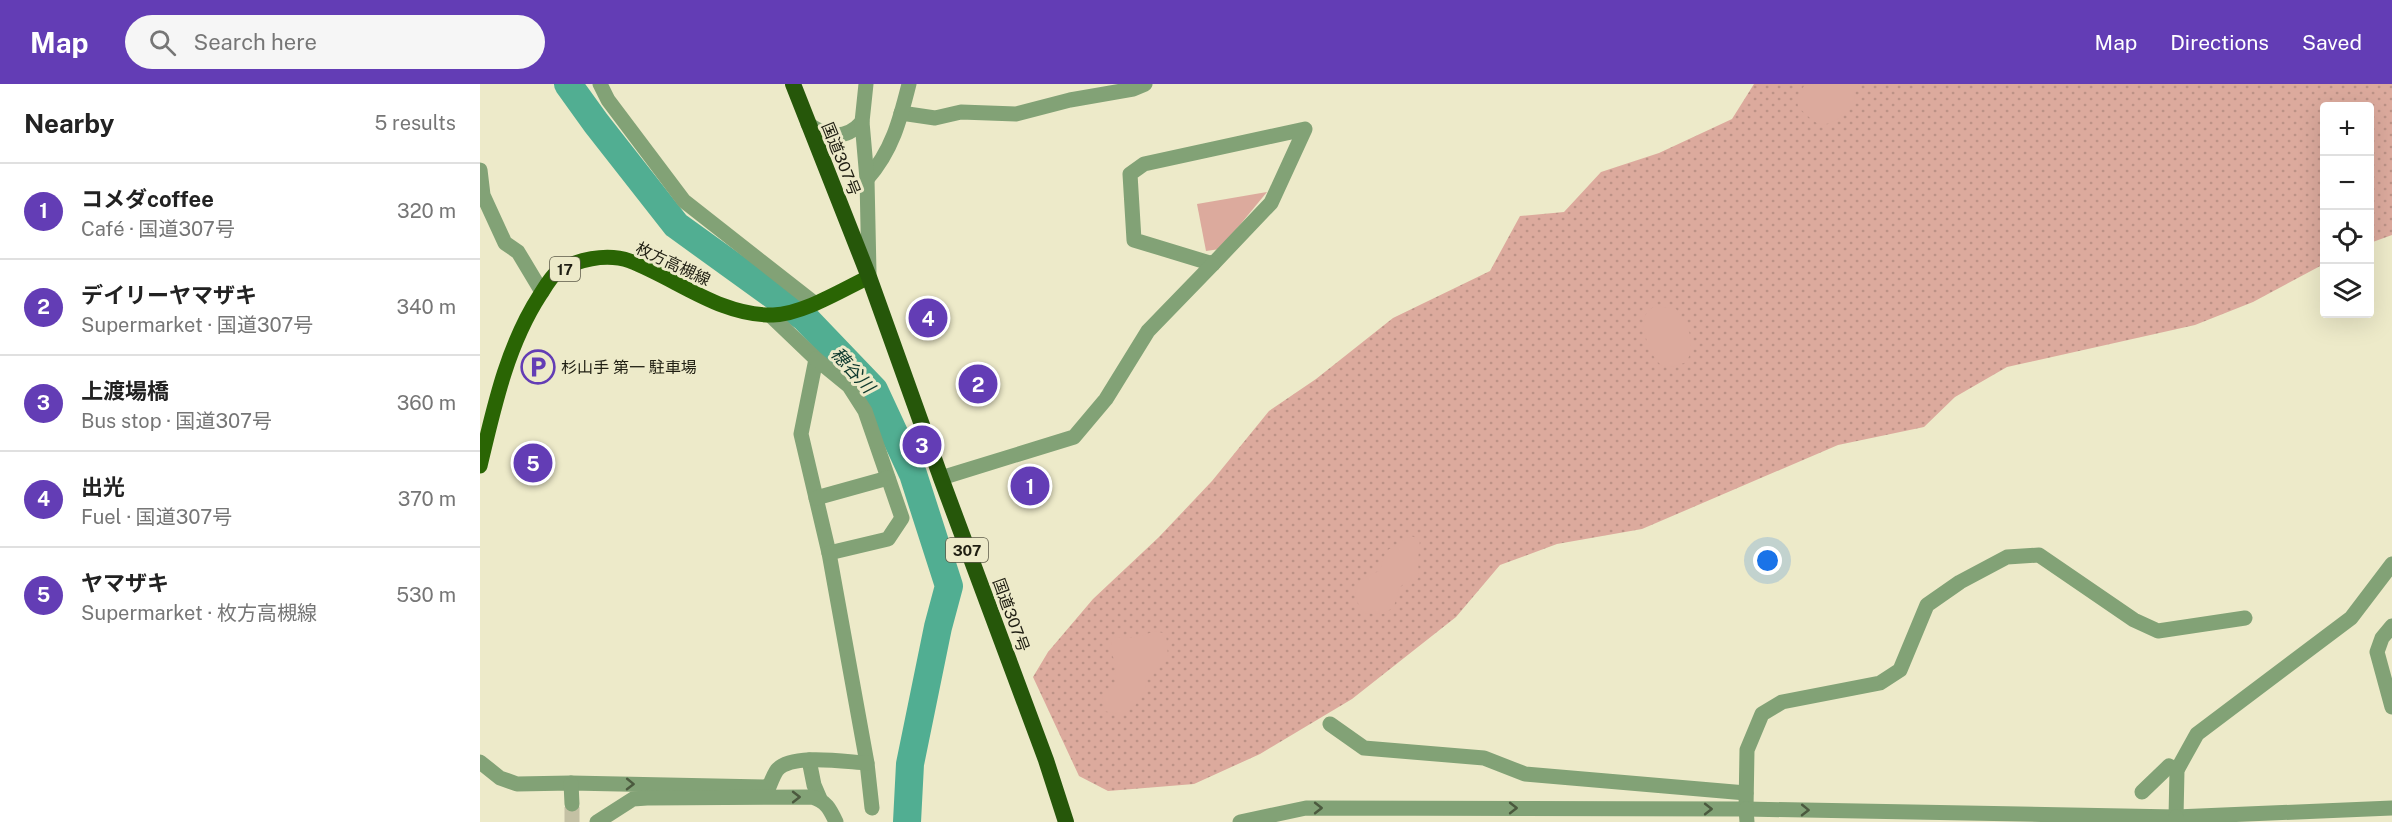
<!DOCTYPE html>
<meta charset="utf-8">
<style>
:root{--surface:#fff;--page:#f6f6f6;--text:#222;--muted:#767676;--line:#e0e0e0;--accent:#633db5}
body{margin:0;font-family:"Public Sans","Noto Sans JP",sans-serif;background:var(--page);color:var(--text)}
.controls{position:absolute;right:18px;top:18px;display:grid;overflow:hidden;border-radius:6px;box-shadow:0 6px 24px #0002}
.controls button{width:54px;height:54px;display:grid;place-items:center;padding:0;border:0;border-bottom:2px solid var(--line);background:var(--surface);color:var(--text);font:30px sans-serif}
.you{position:absolute;left:1288px;top:477px;width:21px;height:21px;margin:-15px;border:4px solid #fff;border-radius:50%;background:#1a73e8;box-shadow:0 0 0 9px #1a73e833}
.badge{display:grid;place-items:center;width:39px;height:39px;border-radius:50%;background:var(--accent);color:#fff;font-size:20px;font-weight:700}
.pin{position:absolute;translate:-50% -50%;border:3px solid #fff;box-shadow:0 2px 6px #0006}
.list{margin:0;padding:0;list-style:none}
h2{display:flex;justify-content:space-between;align-items:center;height:78px;margin:0;padding:0 24px;font-size:26px}
h2 small{font-size:20px;font-weight:400;color:var(--muted)}
.list li{display:grid;grid-template-columns:39px 1fr auto;gap:18px;align-items:center;box-sizing:border-box;height:96px;padding:0 24px;border-top:2px solid var(--line)}
.list b{display:block;font-size:22px;white-space:nowrap}
.list p{margin:0;font-size:20px;white-space:nowrap;color:var(--muted)}
.list em{font-size:20px;font-style:normal;color:var(--muted)}
.icon{flex:none;width:33px;height:33px;fill:none;stroke:currentColor;stroke-width:2;stroke-linecap:round;stroke-linejoin:round}
.map{position:relative;flex:none;width:1912px;height:738px;overflow:hidden}
header{display:flex;align-items:center;gap:36px;box-sizing:border-box;height:84px;padding:0 30px;background:var(--accent);color:#fff}
header strong{font-size:28px}
nav{display:flex;gap:33px;margin-inline-start:auto;font-size:21px}
.search{width:420px;height:54px;background:var(--page);display:flex;align-items:center;gap:15px;box-sizing:border-box;padding:0 21px;border-radius:33px;color:var(--muted);font-size:22px}
main{display:flex}
aside{flex:1;background:var(--surface)}
.map>svg:first-child{display:block}
.grass{fill:url(#grass-dots)}
.park{fill:#dcaa9d}
.lines{fill:none;stroke-linecap:round;stroke-linejoin:round}
.river{stroke:#51ae92;stroke-width:28}
.minor-tunnel{stroke:#c4c1a4;stroke-width:15;stroke-dasharray:15 8;stroke-linecap:butt}
.minor{stroke:#82a276;stroke-width:15}
.tertiary{stroke:#82a276;stroke-width:15}
.primary{stroke:#2a6504;stroke-width:15}
.trunk{stroke:#26570a;stroke-width:16}
.oneway{stroke:#4b593e}
.labels{text-anchor:middle;dominant-baseline:central;stroke-width:6;stroke-linejoin:round;paint-order:stroke}
.shield{fill:#edeac9;stroke:#5c5a48;stroke-width:1.5}
.shield-label{font-size:15px;font-weight:bold;fill:#1e1d11}
.street-label{font-size:16px;fill:#1e1d11;stroke:#edeac9}
.poi-label{font-size:16px;fill:#1e1d11;stroke:#edeac9;text-anchor:start}
.water-label{font-size:18px;font-style:italic;fill:#0c372c;stroke:#edeac9}
</style>
<header>
<strong>Map</strong>
<div class="search"><svg class="icon" aria-label="search" viewBox="0 0 24 24"><circle cx="10" cy="10" r="6"/><path d="M15 15l6 6"/></svg>Search here</div>
<nav><a>Map</a><a>Directions</a><a>Saved</a></nav>
</header>
<main>
<aside>
<h2>Nearby<small>5 results</small></h2>
<ul class="list">
<li><span class="badge">1</span><div><b>コメダcoffee</b><p>Café · 国道307号</p></div><em>320 m</em></li>
<li><span class="badge">2</span><div><b>デイリーヤマザキ</b><p>Supermarket · 国道307号</p></div><em>340 m</em></li>
<li><span class="badge">3</span><div><b>上渡場橋</b><p>Bus stop · 国道307号</p></div><em>360 m</em></li>
<li><span class="badge">4</span><div><b>出光</b><p>Fuel · 国道307号</p></div><em>370 m</em></li>
<li><span class="badge">5</span><div><b>ヤマザキ</b><p>Supermarket · 枚方高槻線</p></div><em>530 m</em></li>
</ul>
</aside>
<div class="map">
<svg width="1912" height="738" viewBox="0 0 1912 738">
<defs>
<pattern id="grass-dots" width="8" height="8" patternUnits="userSpaceOnUse" patternTransform="scale(1.5)"><rect width="8" height="8" fill="#dcaa9d"/><path d="M2 2h.1M6 6h.1" fill="none" stroke="#bc9286" stroke-width="1.8" stroke-linecap="round"/></pattern>
</defs>
<rect width="100%" height="100%" fill="#edeac9"/>
<!-- grass -->
<path class="grass" d="M1274 0H1912V151L1890 159V22H1844V180L1773 218 1715 241 1527 283 1475 313 1444 343 1358 361 1162 445 1077 460 1020 481 976 533 872 615 780 670 714 700 628 707 599 692 553 593 568 568 613 515 679 453 732 397 789 327 836 295 913 234 1010 187 1040 132 1084 128 1121 88 1179 69 1252 35Z"/>
<!-- park -->
<g class="park">
<path d="M1336 0H1379L1374 9 1375 15C1367 26 1354 45 1337 39 1331 36 1324 28 1318 23L1317 12 1324 2Z"/>
<path d="M787 108 740 165 726 167 717 120Z"/>
<path d="M1175 222 1196 225C1209 242 1216 257 1207 278 1200 280 1190 285 1183 282 1172 277 1162 248 1164 237 1164 230 1169 226 1175 222Z"/>
<path d="M931 452 940 455 938 477 939 493 935 498 927 497 919 504 914 523 903 530 884 529C877 521 871 504 881 496 886 492 894 490 900 486L906 467Z"/>
<path d="M676 547 686 550 688 572 666 594C667 611 656 623 641 631L624 627 622 612 636 597 635 577 629 565 634 553 653 554Z"/>
</g>
<g class="lines">
<!-- river -->
<path class="river" d="M88 0 116 39 196 141 325 234 394 306 433 390 469 502 458 543 430 680 427 738"/>
<!-- minor-tunnel -->
<path class="minor-tunnel" d="M92 738V720"/>
<!-- minor -->
<g class="minor">
<path d="M120 0 128 16 204 117 334 219"/>
<path d="M421 29 455 34 481 28 536 30 590 16 653 5 665 0"/>
<path d="M328 40C347 53 365 57 382 38"/>
<path d="M825 45 791 119 733 180 654 156 650 90 664 80Z"/>
<path d="M0 86 3 111 25 159 38 168 62 208"/>
<path d="M387 95C412 67 420 36 429 0"/>
<path d="M290 231 336 275 321 350 349 469 387 679 392 724"/>
<path d="M336 275 369 302 385 327 422 434 408 455 349 469"/>
<path d="M461 394 594 353 626 315 668 247 733 180"/>
<path d="M336 414 408 394"/>
<path d="M1912 542 1902 554 1897 568 1912 623"/>
<path d="M850 640 884 664 1004 674 1045 690 1266 709"/>
<path d="M329 676 334 701 340 715"/>
<path d="M0 678 20 694 37 700 91 699 289 703C291 698 294 690 297 686 312 669 366 678 387 679"/>
<path d="M91 699 92 720"/>
<path d="M1662 708 1689 682 1697 686"/>
<path d="M1266 725 1267 666 1282 630 1302 618 1400 599 1420 586 1447 521 1480 498 1527 473 1559 471 1654 536 1678 547 1765 534"/>
<path d="M1696 733 1697 686 1717 650 1871 534 1912 480"/>
<path d="M760 738 826 724 1266 725 1696 733 1912 724"/>
</g>
<!-- tertiary -->
<g class="tertiary">
<path d="M386 0 382 38 387 95 389 189"/>
<path d="M1266 725 1267 738"/>
<path d="M117 738 153 715 167 714 332 713C346 717 350 725 356 738"/>
<path d="M1696 738V733"/>
</g>
<!-- primary -->
<path class="primary" d="M0 382C14 323 27 262 60 211 64 205 70 194 76 189 95 175 127 169 150 177 197 195 240 232 293 231 323 230 362 206 389 193"/>
<!-- trunk -->
<path class="trunk" d="M313 0 389 193 461 394 566 676 586 738"/>
</g>
<!-- one-way arrows -->
<defs><path id="oneway-chevron" d="M-2-3.5L2.5 0L-2 3.5" fill="none" stroke-width="1.6" stroke-linecap="round" stroke-linejoin="round" transform="scale(1.5)"/></defs>
<g class="oneway">
<use href="#oneway-chevron" transform="translate(150 700) rotate(1)"/>
<use href="#oneway-chevron" transform="translate(316 713)"/>
<use href="#oneway-chevron" transform="translate(838 724)"/>
<use href="#oneway-chevron" transform="translate(1033 724)"/>
<use href="#oneway-chevron" transform="translate(1228 725)"/>
<use href="#oneway-chevron" transform="translate(1325 726) rotate(1)"/>
</g>
<!-- icons -->
<defs>
<g id="parking-ring" transform="scale(1.725)"><circle r="9.5" fill="#edeac9" stroke="#633db5" stroke-width="1.5"/><path d="M-3.5-5.5H1a3.5 3.5 0 0 1 0 7H-1V5.5H-3.5ZM-1-3.4V-.6H.8a1.4 1.4 0 0 0 0-2.8Z" fill="#633db5"/></g>
</defs>
<g fill-rule="evenodd">
<use href="#parking-ring" x="58" y="283"/>
</g>
<g class="labels">
<!-- shield labels -->
<g class="shield">
<rect x="70" y="173" width="30" height="24" rx="4.5"/>
<rect x="466" y="454" width="42" height="24" rx="4.5"/>
</g>
<g class="shield-label">
<text x="85" y="185">17</text>
<text x="487" y="466">307</text>
</g>
<!-- street labels -->
<g class="street-label">
<text transform="translate(361 75) rotate(68)">国道307号</text>
<text transform="translate(193 180) rotate(25)">枚方高槻線</text>
<text transform="translate(531 531) rotate(70)">国道307号</text>
</g>
<!-- poi labels -->
<g class="poi-label">
<text x="81" y="283">杉山手 第一 駐車場</text>
</g>
<!-- water labels -->
<g class="water-label">
<text transform="translate(373 286) rotate(48)">穂谷川</text>
</g>
</g>
</svg>
<div class="controls">
<button>+</button>
<button>−</button>
<button><svg class="icon" aria-label="locate" viewBox="0 0 24 24"><circle cx="12" cy="12" r="6"/><path d="M12 2v4M12 18v4M2 12h4M18 12h4"/></svg></button>
<button><svg class="icon" aria-label="layers" viewBox="0 0 24 24"><path d="M12 4l9 5-9 5-9-5zM3 14l9 5 9-5"/></svg></button>
</div>
<div class="you"></div>
<div class="pin badge" style="left:550px;top:402px">1</div>
<div class="pin badge" style="left:498px;top:300px">2</div>
<div class="pin badge" style="left:442px;top:361px">3</div>
<div class="pin badge" style="left:448px;top:234px">4</div>
<div class="pin badge" style="left:53px;top:379px">5</div>
</div>
</main>
